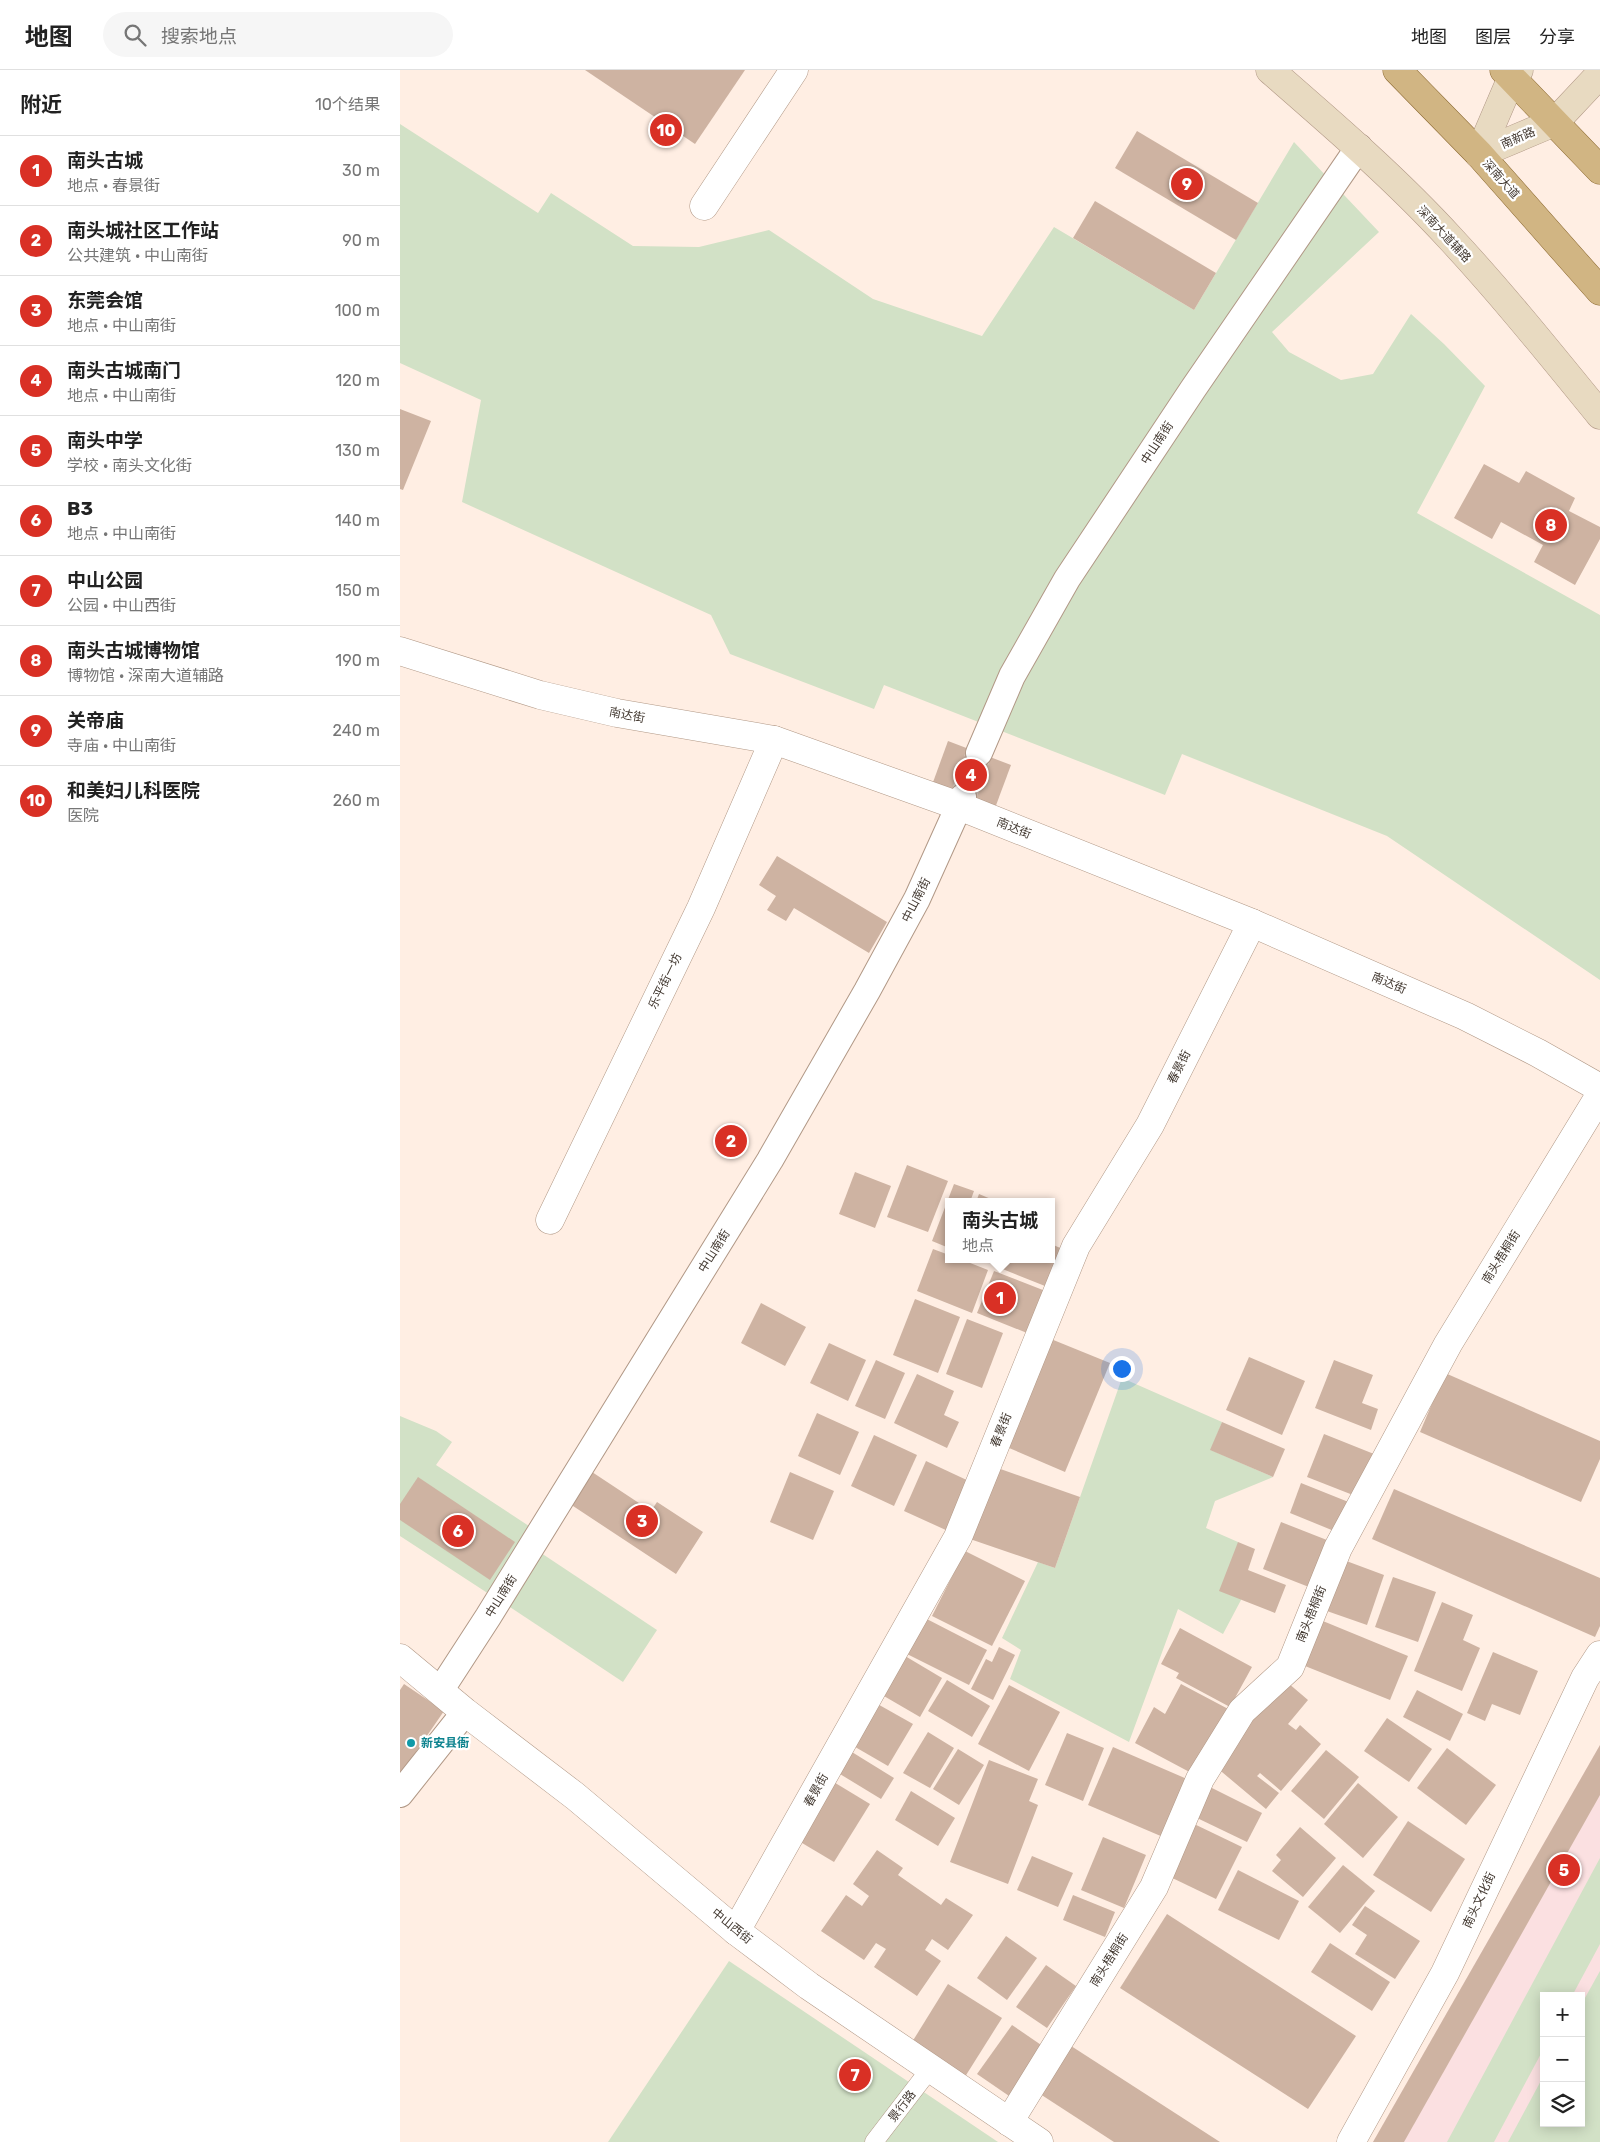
<!DOCTYPE html>
<html lang="zh">
<meta charset="utf-8">
<style>
:root{--surface:#fff;--page:#f6f6f6;--text:#222;--muted:#767676;--line:#e0e0e0;--accent:#d93025}
body{margin:0;font-family:Rubik,"Noto Sans SC",sans-serif;background:var(--page);color:var(--text)}
.controls{position:absolute;right:15px;bottom:15px;display:grid;overflow:hidden;border-radius:0px;box-shadow:0 2px 12px #0003}
.controls button{width:45px;height:45px;display:grid;place-items:center;padding:0;border:0;border-bottom:1px solid var(--line);background:var(--surface);color:var(--text);font:25px sans-serif}
.you{position:absolute;left:721px;top:1298px;width:18px;height:18px;margin:-12px;border:4px solid #fff;border-radius:50%;background:#1a73e8;box-shadow:0 0 0 8px #1a73e833}
.badge{display:grid;place-items:center;width:32px;height:32px;border-radius:50%;background:var(--accent);color:#fff;font-size:16px;font-weight:700}
.pin{position:absolute;translate:-50% -50%;border:2px solid #fff;box-shadow:0 1px 5px #0006}
.popup{position:absolute;left:545px;top:1128px;width:110px;height:65px;box-sizing:border-box;display:grid;place-content:center;border-radius:0px;background:var(--surface);filter:drop-shadow(0 1px 4px #0005);font-size:16px;white-space:nowrap;color:var(--muted)}
.popup b{font-size:19px;color:var(--text)}
.popup::after{content:'';position:absolute;left:50%;top:100%;margin-left:-10px;border:10px solid transparent;border-top-color:var(--surface)}
.list{margin:0;padding:0;list-style:none}
h2{display:flex;justify-content:space-between;align-items:center;height:65px;margin:0;padding:0 20px;font-size:21px}
h2 small{font-size:16px;font-weight:400;color:var(--muted)}
.list li{display:grid;grid-template-columns:32px 1fr auto;gap:15px;align-items:center;box-sizing:border-box;height:70px;padding:0 20px;border-top:1px solid var(--line)}
.list b{display:block;font-size:19px;white-space:nowrap}
.list p{margin:0;font-size:16px;white-space:nowrap;color:var(--muted)}
.list em{font-size:16px;font-style:normal;color:var(--muted)}
.icon{flex:none;width:28px;height:28px;fill:none;stroke:currentColor;stroke-width:2;stroke-linecap:round;stroke-linejoin:round}
.map{position:relative;flex:none;width:1200px;height:2072px;overflow:hidden}
header{display:flex;align-items:center;gap:30px;box-sizing:border-box;height:70px;padding:0 25px;background:var(--surface);border-bottom:1px solid var(--line)}
header strong{font-size:24px}
nav{display:flex;gap:28px;margin-inline-start:auto;font-size:18px}
.search{width:350px;height:45px;background:var(--page);display:flex;align-items:center;gap:12px;box-sizing:border-box;padding:0 18px;border-radius:28px;color:var(--muted);font-size:19px}
main{display:flex}
aside{flex:1;background:var(--surface)}
.map>svg:first-child{display:block}
.education{fill:#fbe0e1;fill-rule:evenodd}
.green{fill:#d2e1c6}
.building{fill:#ceb3a2}
.lines{fill:none;stroke-linecap:round;stroke-linejoin:round}
.pedestrian-tunnel{stroke:#d9cabf;stroke-width:26;stroke-dasharray:26 13;stroke-linecap:butt}
.service-casing{stroke:#b19886;stroke-width:19}
.pedestrian-casing{stroke:#b19886;stroke-width:28}
.minor-casing{stroke:#b19886;stroke-width:29}
.secondary-casing{stroke:#b19886;stroke-width:29}
.primary-casing{stroke:#8b6931;stroke-width:29}
.service{stroke:#fff;stroke-width:18}
.pedestrian{stroke:#fff;stroke-width:26}
.minor{stroke:#fff;stroke-width:28}
.secondary{stroke:#e8dac1;stroke-width:28}
.primary{stroke:#d1b583;stroke-width:28}
.culture-dot{fill:#0f9aa8;stroke:#fff;stroke-width:2}
.labels{text-anchor:middle;dominant-baseline:central;stroke-width:4.5;stroke-linejoin:round;paint-order:stroke}
.street-label{font-size:12px;fill:#423830;stroke:#fff}
.culture-label{font-size:12px;font-weight:bold;fill:#0d838f;stroke:#fff;text-anchor:start}
</style>
<header>
<strong>地图</strong>
<div class="search"><svg class="icon" aria-label="search" viewBox="0 0 24 24"><circle cx="10" cy="10" r="6"/><path d="M15 15l6 6"/></svg>搜索地点</div>
<nav><a>地图</a><a>图层</a><a>分享</a></nav>
</header>
<main>
<aside>
<h2>附近<small>10个结果</small></h2>
<ul class="list">
<li><span class="badge">1</span><div><b>南头古城</b><p>地点 · 春景街</p></div><em>30 m</em></li>
<li><span class="badge">2</span><div><b>南头城社区工作站</b><p>公共建筑 · 中山南街</p></div><em>90 m</em></li>
<li><span class="badge">3</span><div><b>东莞会馆</b><p>地点 · 中山南街</p></div><em>100 m</em></li>
<li><span class="badge">4</span><div><b>南头古城南门</b><p>地点 · 中山南街</p></div><em>120 m</em></li>
<li><span class="badge">5</span><div><b>南头中学</b><p>学校 · 南头文化街</p></div><em>130 m</em></li>
<li><span class="badge">6</span><div><b>B3</b><p>地点 · 中山南街</p></div><em>140 m</em></li>
<li><span class="badge">7</span><div><b>中山公园</b><p>公园 · 中山西街</p></div><em>150 m</em></li>
<li><span class="badge">8</span><div><b>南头古城博物馆</b><p>博物馆 · 深南大道辅路</p></div><em>190 m</em></li>
<li><span class="badge">9</span><div><b>关帝庙</b><p>寺庙 · 中山南街</p></div><em>240 m</em></li>
<li><span class="badge">10</span><div><b>和美妇儿科医院</b><p>医院</p></div><em>260 m</em></li>
</ul>
</aside>
<div class="map">
<svg width="1200" height="2072" viewBox="0 0 1200 2072">
<rect width="100%" height="100%" fill="#ffeee3"/>
<!-- education -->
<path class="education" d="M1200 1675V2072H973ZM1144 1926H1181V2053H1144Z"/>
<!-- green -->
<g class="green">
<path d="M0 54 138 143 151 123 233 176 299 177 369 160 473 229 582 266 654 157 794 240 894 72 979 162 872 262 889 282 941 310 973 304 1011 244 1044 274 1085 316 1017 443 1200 545V910L987 766 782 684 765 725 484 615 474 639 330 584 311 545 62 432 81 330 0 293Z"/>
<path d="M722 1308 822 1352 811 1380 873 1407 815 1431 806 1458 838 1472 841 1530 823 1564 778 1539 729 1672 610 1609 621 1580 602 1568 638 1492 655 1498Z"/>
<path d="M0 1346 36 1361 52 1372 36 1395 132 1458 89 1524 0 1466Z"/>
<path d="M138 1481 257 1560 223 1612 104 1533Z"/>
<path d="M1200 1788V1874L1172 1926H1144V1978L1094 2072H1047Z"/>
<path d="M329 1891 598 2072H208Z"/>
<path d="M1200 1901V2072H1108L1144 2005V2053H1181V1935Z"/>
</g>
<!-- building -->
<g class="building">
<path d="M185 0H345L295 74Z"/>
<path d="M737 61 858 133 836 170 715 98Z"/>
<path d="M695 131 816 203 794 240 673 168Z"/>
<path d="M0 339 31 351 3 420 0 419Z"/>
<path d="M1084 394 1119 413 1126 401 1175 428 1169 441 1200 457V469L1175 515 1134 492 1143 475 1101 452 1092 469 1054 448Z"/>
<path d="M548 671 611 695 595 738 532 715Z"/>
<path d="M377 786 487 852 469 883 394 838 386 851 367 840 376 826 359 815Z"/>
<path d="M507 1095 548 1111 528 1162 487 1147Z"/>
<path d="M455 1102 491 1116 475 1158 439 1144Z"/>
<path d="M554 1114 574 1121 570 1132H549V1178L532 1171Z"/>
<path d="M579 1124 598 1132H576Z"/>
<path d="M651 1174 665 1180 650 1218 595 1196 598 1189H651Z"/>
<path d="M533 1179 549 1185V1189H560L588 1200 572 1243 517 1221Z"/>
<path d="M594 1201 648 1222 632 1265 577 1243Z"/>
<path d="M515 1229 560 1247 538 1303 493 1285Z"/>
<path d="M361 1233 406 1257 385 1296 341 1273Z"/>
<path d="M567 1249 603 1263 582 1318 546 1304Z"/>
<path d="M646 1267 710 1293 665 1402 602 1375Z"/>
<path d="M429 1273 466 1290 448 1331 410 1313Z"/>
<path d="M849 1287 905 1311 882 1365 826 1340Z"/>
<path d="M476 1290 505 1303 485 1349 455 1336Z"/>
<path d="M934 1290 973 1305 962 1333 978 1339 971 1360 915 1338Z"/>
<path d="M1045 1303 1200 1371V1389L1181 1432 1020 1362Z"/>
<path d="M517 1304 554 1321 544 1345 559 1352 547 1378 494 1353Z"/>
<path d="M417 1343 459 1362 440 1405 398 1386Z"/>
<path d="M822 1352 885 1379 873 1407 810 1380Z"/>
<path d="M924 1364 974 1384 958 1427 907 1407Z"/>
<path d="M474 1365 517 1385 494 1436 451 1416Z"/>
<path d="M526 1391 571 1412 548 1461 504 1441Z"/>
<path d="M592 1396 680 1427 655 1498 567 1468Z"/>
<path d="M192 1402 251 1441 257 1432 303 1462 276 1504 170 1434Z"/>
<path d="M390 1402 434 1421 413 1470 370 1452Z"/>
<path d="M18 1407 115 1472 90 1510 0 1450V1434Z"/>
<path d="M901 1413 951 1433 939 1463 890 1443Z"/>
<path d="M994 1419 1200 1508V1556L1195 1567 972 1469Z"/>
<path d="M881 1452 932 1472 914 1519 863 1499Z"/>
<path d="M838 1472 855 1479 848 1500 886 1515 875 1543 819 1521Z"/>
<path d="M565 1481 625 1511 592 1576 532 1546Z"/>
<path d="M941 1489 984 1505 967 1555 924 1540Z"/>
<path d="M993 1507 1036 1522 1018 1572 975 1557Z"/>
<path d="M1042 1532 1073 1545 1063 1570 1080 1578 1062 1621 1014 1601Z"/>
<path d="M519 1545 587 1580 569 1615 501 1581Z"/>
<path d="M918 1549 1008 1586 990 1630 900 1594Z"/>
<path d="M780 1558 852 1597 830 1637 776 1608 779 1603 761 1594Z"/>
<path d="M599 1577 615 1585 593 1630 571 1619 586 1589 592 1592Z"/>
<path d="M1093 1582 1138 1601 1120 1645 1092 1634 1085 1651 1067 1643Z"/>
<path d="M500 1583 542 1608 520 1647 477 1622Z"/>
<path d="M881 1607 908 1630 888 1654 896 1660 900 1655 921 1674 881 1721 860 1703 857 1706 879 1723 866 1739 816 1697Z"/>
<path d="M547 1610 590 1636 572 1667 528 1641Z"/>
<path d="M4 1614 44 1641 0 1705V1620Z"/>
<path d="M781 1614 832 1641 797 1706 735 1673 754 1637 765 1644Z"/>
<path d="M609 1615 660 1642 629 1701 578 1674Z"/>
<path d="M1017 1620 1063 1644 1050 1671 1003 1647Z"/>
<path d="M474 1632 513 1654 488 1696 450 1674Z"/>
<path d="M987 1648 1032 1679 1009 1712 964 1681Z"/>
<path d="M528 1662 554 1678 530 1718 503 1703Z"/>
<path d="M667 1663 704 1678 683 1731 645 1715Z"/>
<path d="M1200 1675V1725L1004 2072H973Z"/>
<path d="M713 1677 787 1709 763 1767 688 1735Z"/>
<path d="M1047 1678 1096 1715 1066 1755 1017 1718Z"/>
<path d="M447 1679 494 1708 481 1729 435 1701Z"/>
<path d="M558 1679 584 1695 559 1735 533 1719Z"/>
<path d="M926 1680 959 1707 924 1749 891 1721Z"/>
<path d="M589 1690 638 1709 629 1731 638 1735 608 1814 550 1792Z"/>
<path d="M432 1711 470 1734 434 1792 397 1770Z"/>
<path d="M958 1713 998 1747 963 1788 924 1754Z"/>
<path d="M810 1717 862 1743 847 1772 795 1747Z"/>
<path d="M511 1721 555 1748 538 1776 495 1750Z"/>
<path d="M1008 1751 1065 1789 1031 1842 973 1805Z"/>
<path d="M790 1752 842 1777 816 1829 764 1804Z"/>
<path d="M900 1757 936 1788 903 1827 872 1801 881 1790 876 1785Z"/>
<path d="M703 1767 746 1785 724 1838 681 1820Z"/>
<path d="M477 1780 503 1798 498 1805 541 1835 546 1828 573 1845 548 1880 532 1869 525 1880 541 1891 517 1926 474 1897 486 1879 476 1873 464 1890 421 1861 446 1825 462 1836 469 1826 453 1814Z"/>
<path d="M632 1786 673 1803 658 1837 617 1820Z"/>
<path d="M943 1795 975 1821 940 1863 908 1837Z"/>
<path d="M838 1800 899 1831 879 1870 818 1840Z"/>
<path d="M673 1825 715 1842 705 1867 663 1850Z"/>
<path d="M965 1836 1020 1871 995 1909 955 1884 967 1865 952 1855Z"/>
<path d="M767 1844 956 1966 908 2039 720 1918Z"/>
<path d="M606 1866 637 1888 607 1930 577 1908Z"/>
<path d="M930 1873 990 1912 972 1941 911 1902Z"/>
<path d="M646 1895 676 1916 647 1958 616 1937Z"/>
<path d="M548 1914 602 1948 563 2010 509 1977Z"/>
<path d="M612 1955 647 1979 612 2028 577 2004Z"/>
<path d="M668 1974 820 2072H714L637 2022Z"/>
</g>
<g class="lines">
<!-- pedestrian-tunnel -->
<path class="pedestrian-tunnel" d="M563 727 579 683"/>
<!-- service casing -->
<g class="service-casing">
<path id="service" d="M474 2072 530 1999"/>
</g>
<!-- pedestrian casing -->
<g class="pedestrian-casing">
<g id="pedestrian">
<path d="M579 683 612 606 667 509 793 319 959 77"/>
<path d="M40 1621 88 1547 370 1090 467 921 517 829 563 727"/>
<path d="M0 1724 65 1642"/>
</g>
</g>
<!-- minor casing -->
<g class="minor-casing">
<g id="minor">
<path d="M304 136 394 0"/>
<path d="M0 581 140 625 217 643 374 670 559 736 852 853 1065 946 1138 983 1200 1018"/>
<path d="M150 1150 301 838 374 670"/>
<path d="M0 1588 65 1642 175 1726 336 1861 409 1916 639 2072"/>
<path d="M336 1861 558 1467 676 1176 750 1055 852 853"/>
<path d="M609 2052 754 1817 800 1709 842 1641 890 1597 938 1478 1048 1274 1200 1025"/>
<path d="M951 2072 1045 1903 1185 1608 1200 1585"/>
</g>
</g>
<!-- secondary casing -->
<g class="secondary-casing">
<g id="secondary">
<path d="M870 0C932 54 995 108 1050 168 1103 225 1151 285 1200 345"/>
<path d="M1079 84 1155 52 1200 4"/>
<path d="M1079 84 1112 7 1119 0"/>
</g>
</g>
<!-- primary casing -->
<g class="primary-casing">
<g id="primary">
<path d="M997 0 1079 84 1200 221"/>
<path d="M1104 0 1200 100"/>
</g>
</g>
<!-- service -->
<use href="#service" class="service"/>
<!-- pedestrian -->
<use href="#pedestrian" class="pedestrian"/>
<!-- minor -->
<use href="#minor" class="minor"/>
<!-- secondary -->
<use href="#secondary" class="secondary"/>
<!-- primary -->
<use href="#primary" class="primary"/>
</g>
<!-- markers -->
<circle class="culture-dot" cx="11" cy="1673" r="5"/>
<g class="labels">
<!-- street labels -->
<g class="street-label">
<text transform="translate(1118 68) rotate(-23)">南新路</text>
<text transform="translate(1101 109) rotate(48)">深南大道</text>
<text transform="translate(1044 164) rotate(47)">深南大道辅路</text>
<text transform="translate(757 373) rotate(-57)">中山南街</text>
<text transform="translate(227 645) rotate(11)">南达街</text>
<text transform="translate(614 758) rotate(22)">南达街</text>
<text transform="translate(516 830) rotate(-63)">中山南街</text>
<text transform="translate(265 911) rotate(-64)">乐平街一坊</text>
<text transform="translate(989 913) rotate(23)">南达街</text>
<text transform="translate(779 997) rotate(-63)">春景街</text>
<text transform="translate(314 1181) rotate(-58)">中山南街</text>
<text transform="translate(1101 1187) rotate(-58)">南头梧桐街</text>
<text transform="translate(601 1360) rotate(-68)">春景街</text>
<text transform="translate(101 1526) rotate(-58)">中山南街</text>
<text transform="translate(911 1544) rotate(-68)">南头梧桐街</text>
<text transform="translate(416 1720) rotate(-61)">春景街</text>
<text transform="translate(1079 1830) rotate(-65)">南头文化街</text>
<text transform="translate(332 1856) rotate(39)">中山西街</text>
<text transform="translate(709 1890) rotate(-58)">南头梧桐街</text>
<text transform="translate(502 2036) rotate(-52)">景行路</text>
</g>
<!-- culture labels -->
<g class="culture-label">
<text x="21" y="1673">新安县衙</text>
</g>
</g>
</svg>
<div class="controls">
<button>+</button>
<button>−</button>
<button><svg class="icon" aria-label="layers" viewBox="0 0 24 24"><path d="M12 4l9 5-9 5-9-5zM3 14l9 5 9-5"/></svg></button>
</div>
<div class="you"></div>
<div class="pin badge" style="left:600px;top:1228px">1</div>
<div class="popup"><b>南头古城</b>地点</div>
<div class="pin badge" style="left:331px;top:1071px">2</div>
<div class="pin badge" style="left:242px;top:1451px">3</div>
<div class="pin badge" style="left:571px;top:705px">4</div>
<div class="pin badge" style="left:1164px;top:1800px">5</div>
<div class="pin badge" style="left:58px;top:1461px">6</div>
<div class="pin badge" style="left:455px;top:2005px">7</div>
<div class="pin badge" style="left:1151px;top:455px">8</div>
<div class="pin badge" style="left:787px;top:114px">9</div>
<div class="pin badge" style="left:266px;top:60px">10</div>
</div>
</main>
